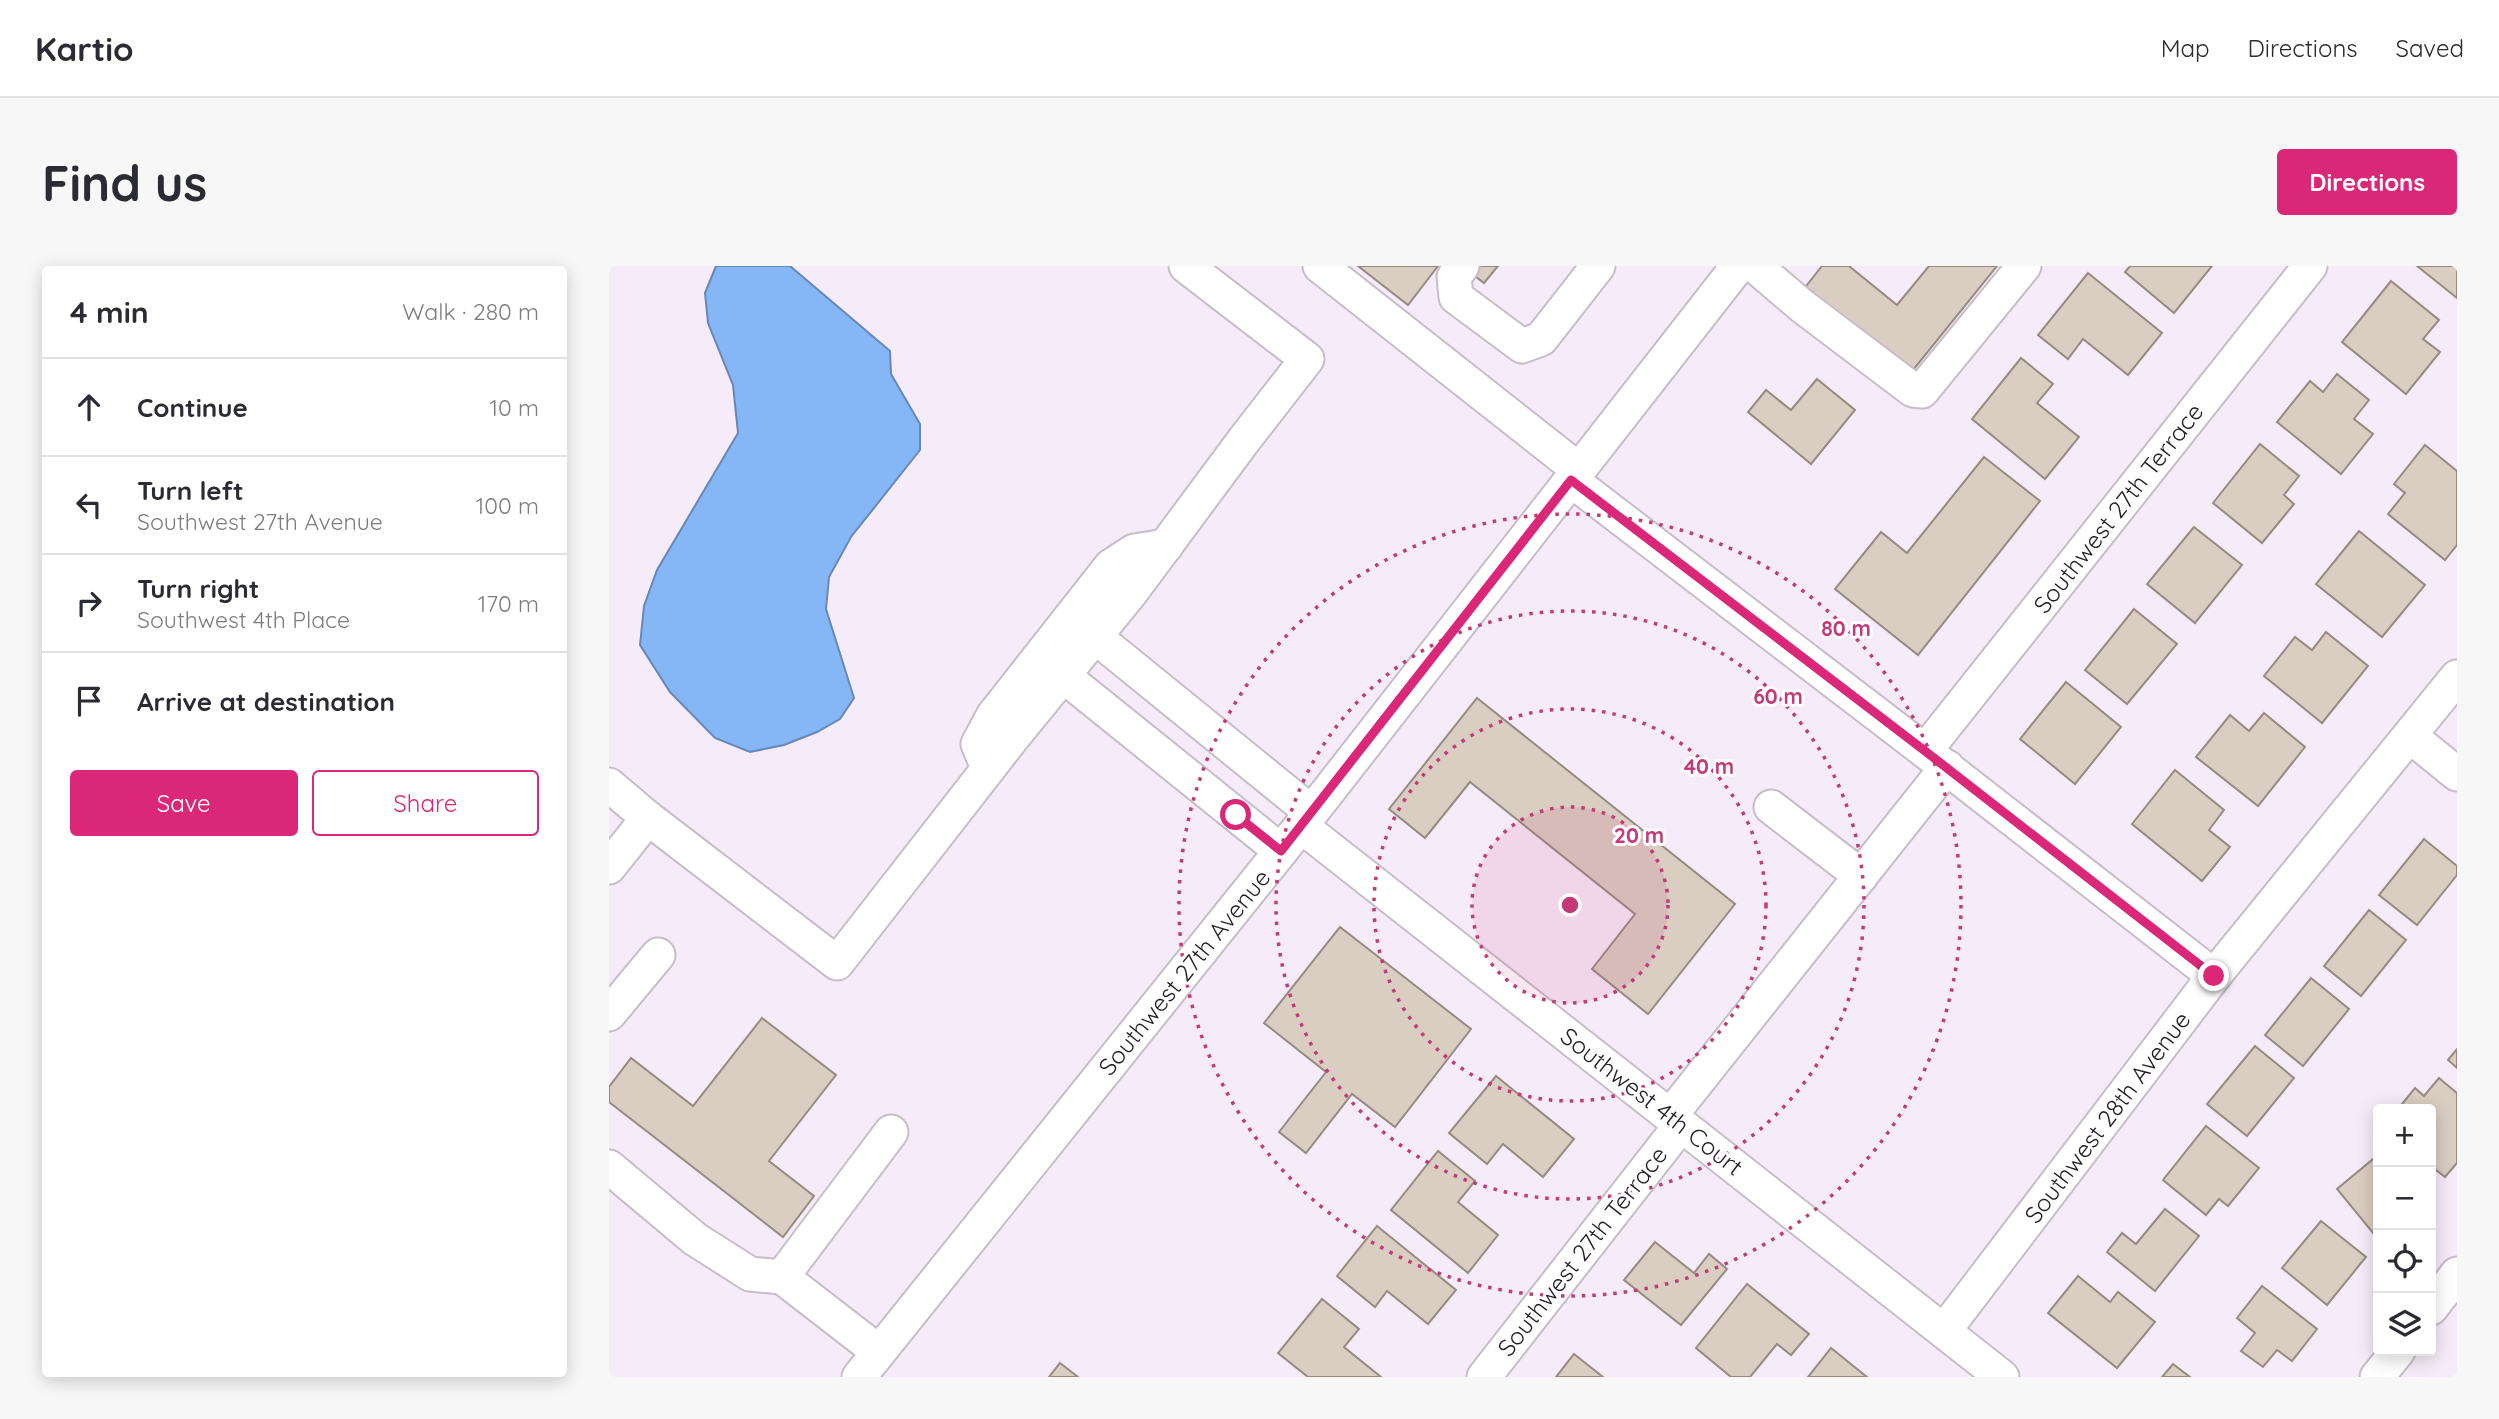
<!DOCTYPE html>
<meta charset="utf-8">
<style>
:root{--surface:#fff;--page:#f7f7f7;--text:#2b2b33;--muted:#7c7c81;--line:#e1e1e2;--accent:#db2777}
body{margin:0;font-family:Quicksand,sans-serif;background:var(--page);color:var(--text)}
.controls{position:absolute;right:21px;bottom:21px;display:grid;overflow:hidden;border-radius:7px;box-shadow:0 4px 18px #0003}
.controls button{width:63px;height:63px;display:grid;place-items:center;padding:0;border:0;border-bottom:2px solid var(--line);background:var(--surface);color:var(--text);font:35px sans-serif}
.stop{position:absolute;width:21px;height:21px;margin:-16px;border:5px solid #db2777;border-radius:50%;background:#fff}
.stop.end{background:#db2777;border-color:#fff;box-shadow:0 2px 7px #0008}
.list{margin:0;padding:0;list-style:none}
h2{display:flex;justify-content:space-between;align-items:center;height:91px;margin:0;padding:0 28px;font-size:30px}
h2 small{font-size:23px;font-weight:400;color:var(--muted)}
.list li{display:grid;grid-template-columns:46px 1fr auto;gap:21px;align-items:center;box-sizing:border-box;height:98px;padding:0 28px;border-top:2px solid var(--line)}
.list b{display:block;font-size:26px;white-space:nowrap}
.list p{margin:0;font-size:23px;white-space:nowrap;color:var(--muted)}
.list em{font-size:23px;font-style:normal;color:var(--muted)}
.actions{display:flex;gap:14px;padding:21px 28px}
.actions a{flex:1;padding:16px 0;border:2px solid var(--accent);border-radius:7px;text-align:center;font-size:24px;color:var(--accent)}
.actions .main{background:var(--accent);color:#fff}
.icon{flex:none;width:38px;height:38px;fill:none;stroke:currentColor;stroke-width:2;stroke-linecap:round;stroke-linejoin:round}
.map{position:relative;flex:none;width:1848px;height:1111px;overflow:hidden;border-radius:7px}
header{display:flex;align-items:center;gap:42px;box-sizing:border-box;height:98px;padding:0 35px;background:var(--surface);border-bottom:2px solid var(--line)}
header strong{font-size:33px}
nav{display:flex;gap:38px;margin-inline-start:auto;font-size:24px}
.intro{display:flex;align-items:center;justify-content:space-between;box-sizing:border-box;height:168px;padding:0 42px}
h1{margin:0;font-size:49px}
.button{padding:18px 32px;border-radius:7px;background:var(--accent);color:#fff;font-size:24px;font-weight:700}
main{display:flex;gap:42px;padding:0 42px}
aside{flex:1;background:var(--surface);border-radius:7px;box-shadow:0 4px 18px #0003}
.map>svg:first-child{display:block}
.water{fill:#85b6f5;stroke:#6788b6;stroke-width:2}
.building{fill:#dacdc2;stroke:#978b81;stroke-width:2}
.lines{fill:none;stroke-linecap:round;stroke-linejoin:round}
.minor-casing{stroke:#c7bdc9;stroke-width:37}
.minor{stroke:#fff;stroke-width:33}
.route{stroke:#db2777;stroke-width:9}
.ring{fill:none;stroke:#c23a76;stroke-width:3.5;stroke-dasharray:3.5 7}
.labels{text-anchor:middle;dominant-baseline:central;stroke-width:6;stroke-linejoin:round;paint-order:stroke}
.street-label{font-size:24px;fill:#211d22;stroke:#fefcff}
.centre{fill:#c23a76;stroke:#fefcff;stroke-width:3.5}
.ring-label{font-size:21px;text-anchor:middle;font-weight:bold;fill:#c23a76;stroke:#fefcff;stroke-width:6;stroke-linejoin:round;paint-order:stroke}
</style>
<header>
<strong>Kartio</strong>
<nav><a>Map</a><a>Directions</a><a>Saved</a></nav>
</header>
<div class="intro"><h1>Find us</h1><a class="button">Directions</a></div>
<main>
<aside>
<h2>4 min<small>Walk · 280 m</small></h2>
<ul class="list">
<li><svg class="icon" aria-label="ahead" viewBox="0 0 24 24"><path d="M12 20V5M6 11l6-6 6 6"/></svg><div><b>Continue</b></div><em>10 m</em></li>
<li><svg class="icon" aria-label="left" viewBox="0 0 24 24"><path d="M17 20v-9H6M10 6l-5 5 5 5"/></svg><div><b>Turn left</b><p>Southwest 27th Avenue</p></div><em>100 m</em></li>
<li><svg class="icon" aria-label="right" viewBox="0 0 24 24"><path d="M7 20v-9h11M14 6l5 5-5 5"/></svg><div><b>Turn right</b><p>Southwest 4th Place</p></div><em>170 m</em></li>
<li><svg class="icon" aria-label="arrive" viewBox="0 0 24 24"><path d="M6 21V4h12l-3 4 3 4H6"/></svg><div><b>Arrive at destination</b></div></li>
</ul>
<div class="actions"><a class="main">Save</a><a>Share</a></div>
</aside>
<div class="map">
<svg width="1848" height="1111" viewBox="0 0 1848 1111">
<rect width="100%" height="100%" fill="#f6ecf9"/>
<!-- water -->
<path class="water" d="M107 0H181L281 85 282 108 311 158V184L242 271 220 311 217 343 245 432 231 453 208 466 175 479 141 486 106 472 61 426 31 379 35 340 48 304 129 167 124 119 99 57 96 27Z"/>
<!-- building -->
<g class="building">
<path d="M749 0H829L799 39Z"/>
<path d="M853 0H889L875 17Z"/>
<path d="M1213 0H1240L1288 39 1320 0H1388L1296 114 1190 29Z"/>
<path d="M1521 0H1603L1565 47 1516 6Z"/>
<path d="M1808 0H1848V32Z"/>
<path d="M1479 7 1553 67 1519 109 1474 73 1459 93 1429 69Z"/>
<path d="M1782 15 1830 54 1814 73 1831 86 1797 128 1733 76Z"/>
<path d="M1412 92 1444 118 1428 137 1470 171 1436 213 1363 153Z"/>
<path d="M1728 108 1760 134 1745 153 1764 168 1732 208 1668 156 1701 115 1714 126Z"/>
<path d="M1208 113 1246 144 1202 198 1139 146 1157 124 1182 144Z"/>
<path d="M1651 178 1690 210 1675 229 1685 238 1653 277 1604 237Z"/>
<path d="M1816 179 1848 205V279L1836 294 1779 248 1796 227 1785 218Z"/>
<path d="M1375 191 1431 235 1309 389 1226 323 1272 266 1298 287Z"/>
<path d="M1585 261 1633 299 1586 357 1538 318Z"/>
<path d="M1750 265 1816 319 1773 371 1707 318Z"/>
<path d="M1525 343 1568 378 1518 438 1476 404Z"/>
<path d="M1717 366 1759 400 1713 457 1655 410 1686 371 1703 384Z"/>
<path d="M1457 416 1512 461 1466 518 1411 473Z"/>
<path d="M868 432 1126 638 1039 748 983 703 1026 648 861 516 816 572 780 543Z"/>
<path d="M1655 447 1696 481 1649 540 1587 491 1621 449 1640 465Z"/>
<path d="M1566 504 1615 544 1600 564 1621 581 1593 615 1523 558Z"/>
<path d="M1815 573 1848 600V609L1808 659 1770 629Z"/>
<path d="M1760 644 1797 674 1752 730 1715 700Z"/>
<path d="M731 661 862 763 786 861 743 828 697 887 670 866 717 806 655 757Z"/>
<path d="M1702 712 1740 743 1694 800 1656 769Z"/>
<path d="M153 752 227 809 160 895 205 930 174 971 0 836V821L22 792 84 840Z"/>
<path d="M1646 780 1685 812 1638 870 1598 838Z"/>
<path d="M1848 783V802L1839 794Z"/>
<path d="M887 810 965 873 934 911 894 878 878 898 840 867Z"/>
<path d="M1830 812 1848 827V897L1836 911 1822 900V843H1789L1806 822 1815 830Z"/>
<path d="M1597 860 1650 902 1619 940 1610 933 1597 949 1554 914Z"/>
<path d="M829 885 866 915 849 936 889 969 859 1007 782 944Z"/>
<path d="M1769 889V973L1728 923Z"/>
<path d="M1556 943 1590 970 1546 1025 1498 986 1513 967 1527 978Z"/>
<path d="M1712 955 1757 991 1718 1039 1673 1002Z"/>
<path d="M768 960 847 1024 819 1058 778 1025 766 1041 728 1010Z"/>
<path d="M1046 976 1085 1007 1100 988 1118 1003 1072 1059 1015 1014Z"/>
<path d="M1469 1010 1501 1036 1509 1026 1546 1056 1508 1102 1439 1047Z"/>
<path d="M1138 1018 1200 1068 1182 1089 1168 1078 1141 1111H1122L1087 1082Z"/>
<path d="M1653 1020 1708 1063 1683 1095 1668 1084 1654 1101 1632 1085 1646 1067 1628 1052Z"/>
<path d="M713 1033 750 1063 735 1081 772 1111H699L669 1087Z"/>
<path d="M1222 1082 1258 1111H1199Z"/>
<path d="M965 1088 994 1111H947Z"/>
<path d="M451 1097 469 1111H440Z"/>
<path d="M1564 1098 1581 1111H1553Z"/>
</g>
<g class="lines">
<!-- minor casing -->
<g class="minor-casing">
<g id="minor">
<path d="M711 0 970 204"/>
<path d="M853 0 845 11 847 31 913 80 932 73 989 0"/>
<path d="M1146 0 1193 40 1304 124 1313 125 1415 0"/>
<path d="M962 214 1316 485 1605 710"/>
<path d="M462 351 702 546"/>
<path d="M431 391 672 585"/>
<path d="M1801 470 1848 508"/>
<path d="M1316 485 1701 0"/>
<path d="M379 502 369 478 384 450 502 300 525 285 557 280"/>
<path d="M0 519 39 552 0 601"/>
<path d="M1162 541 1252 610"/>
<path d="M39 552 228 697 404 471 523 325 635 174 698 93 577 0"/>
<path d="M692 560 1393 1111"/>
<path d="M0 748 49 689"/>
<path d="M1061 850 1338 501"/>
<path d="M0 901 86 973 141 1008 173 1011"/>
<path d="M1822 1042 1848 1008"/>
<path d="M1335 1065 1605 710 1848 411"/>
<path d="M270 1086 173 1011 282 866"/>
<path d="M250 1111 692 560 1129 0"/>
<path d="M875 1111 1072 859"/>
<path d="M1768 1111 1789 1085"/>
</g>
</g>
<!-- minor -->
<use href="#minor" class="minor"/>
</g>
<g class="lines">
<!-- route -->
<path class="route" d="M627 549 672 585 962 214 1316 485 1605 710"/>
</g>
<!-- distance rings -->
<circle cx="961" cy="639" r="98" fill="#c23a76" fill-opacity=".12"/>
<g class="ring">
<circle cx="961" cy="639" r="98"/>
<circle cx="961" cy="639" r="196"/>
<circle cx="961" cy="639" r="294"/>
<circle cx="961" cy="639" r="391"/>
</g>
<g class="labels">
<!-- street labels -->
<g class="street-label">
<text transform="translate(1509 242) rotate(-52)">Southwest 27th Terrace</text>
<text transform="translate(575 706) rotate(-51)">Southwest 27th Avenue</text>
<text transform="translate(1043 835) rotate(38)">Southwest 4th Court</text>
<text transform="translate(1498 851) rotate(-53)">Southwest 28th Avenue</text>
<text transform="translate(973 985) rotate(-52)">Southwest 27th Terrace</text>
</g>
</g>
<circle cx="961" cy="639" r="10" class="centre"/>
<g class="ring-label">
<text x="1237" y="370">80 m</text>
<text x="1169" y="438">60 m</text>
<text x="1100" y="508">40 m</text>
<text x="1030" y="577">20 m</text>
</g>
</svg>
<div class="controls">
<button>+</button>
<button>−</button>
<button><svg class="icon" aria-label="locate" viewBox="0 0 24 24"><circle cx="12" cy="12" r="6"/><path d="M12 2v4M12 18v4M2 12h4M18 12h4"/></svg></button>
<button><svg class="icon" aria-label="layers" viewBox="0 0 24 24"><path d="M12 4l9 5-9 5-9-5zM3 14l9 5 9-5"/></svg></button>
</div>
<div class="stop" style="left:627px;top:549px"></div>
<div class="stop end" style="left:1605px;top:710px"></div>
</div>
</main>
